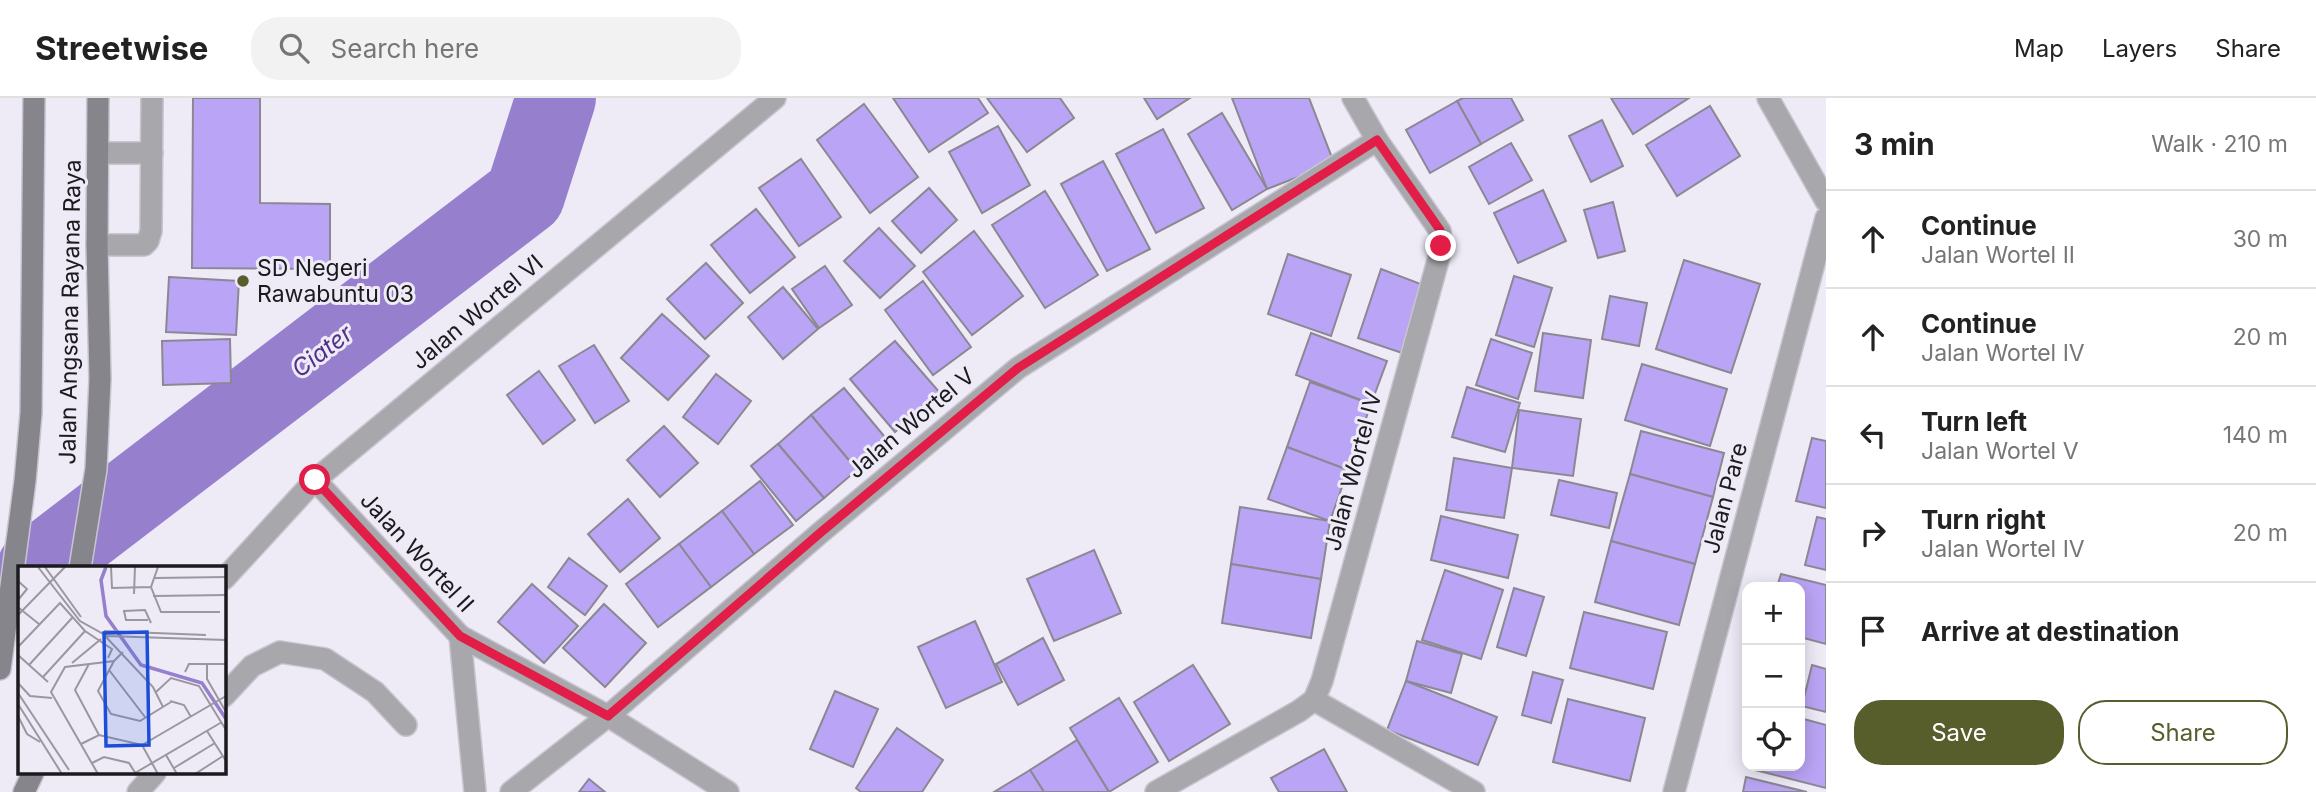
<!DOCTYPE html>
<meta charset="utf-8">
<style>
:root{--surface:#fff;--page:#f2f2f2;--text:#222;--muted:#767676;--line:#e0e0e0;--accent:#575e2c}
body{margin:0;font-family:Inter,sans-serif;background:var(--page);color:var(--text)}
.controls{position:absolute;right:21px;bottom:21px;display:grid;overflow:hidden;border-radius:14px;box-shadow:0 4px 18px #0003}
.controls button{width:63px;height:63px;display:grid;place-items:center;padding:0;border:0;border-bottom:2px solid var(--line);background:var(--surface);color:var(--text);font:35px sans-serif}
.stop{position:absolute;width:21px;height:21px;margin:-16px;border:5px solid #e11d48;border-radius:50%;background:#fff}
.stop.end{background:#e11d48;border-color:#fff;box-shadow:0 2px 7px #0008}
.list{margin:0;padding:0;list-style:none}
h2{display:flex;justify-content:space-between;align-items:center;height:91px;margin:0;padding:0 28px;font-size:30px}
h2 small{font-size:23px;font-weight:400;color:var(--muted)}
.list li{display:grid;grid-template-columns:46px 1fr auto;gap:21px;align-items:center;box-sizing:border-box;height:98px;padding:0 28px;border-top:2px solid var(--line)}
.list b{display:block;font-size:26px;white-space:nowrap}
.list p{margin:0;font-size:23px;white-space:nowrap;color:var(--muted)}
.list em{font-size:23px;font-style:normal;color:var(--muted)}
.actions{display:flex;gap:14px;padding:21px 28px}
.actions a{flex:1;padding:16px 0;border:2px solid var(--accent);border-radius:28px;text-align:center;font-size:24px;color:var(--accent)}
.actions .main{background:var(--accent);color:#fff}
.icon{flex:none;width:38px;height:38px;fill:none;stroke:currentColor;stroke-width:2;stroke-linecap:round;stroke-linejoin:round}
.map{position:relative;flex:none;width:1826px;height:694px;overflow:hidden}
header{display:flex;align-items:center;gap:42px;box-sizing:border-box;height:98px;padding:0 35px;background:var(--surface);border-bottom:2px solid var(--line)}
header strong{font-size:33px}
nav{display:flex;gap:38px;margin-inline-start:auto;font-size:24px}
.search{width:490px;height:63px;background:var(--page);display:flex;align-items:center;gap:18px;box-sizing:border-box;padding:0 24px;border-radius:28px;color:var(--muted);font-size:26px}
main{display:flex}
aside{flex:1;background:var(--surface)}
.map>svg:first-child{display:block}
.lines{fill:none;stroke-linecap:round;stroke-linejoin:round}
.river{stroke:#9680ce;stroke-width:80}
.building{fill:#baa4f5;stroke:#8b8893;stroke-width:2}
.lane-casing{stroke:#c8c5d0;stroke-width:24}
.street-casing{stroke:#c8c5d0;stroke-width:24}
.secondary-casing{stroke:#c8c5d0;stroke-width:24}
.lane{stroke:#a8a7ac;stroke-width:21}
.street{stroke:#a8a7ac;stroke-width:21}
.secondary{stroke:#86858c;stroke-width:21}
.route{stroke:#e11d48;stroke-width:9}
.poi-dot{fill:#575e2c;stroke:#eeebf7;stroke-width:2.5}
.labels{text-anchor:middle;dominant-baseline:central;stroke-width:6;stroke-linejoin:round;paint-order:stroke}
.poi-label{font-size:23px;fill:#1b1a1e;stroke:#eeebf7;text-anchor:start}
.street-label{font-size:23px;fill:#1b1a1e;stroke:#eeebf7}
.water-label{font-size:24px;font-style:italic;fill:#51308b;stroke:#eeebf7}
.inset-river{fill:none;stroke:#9680ce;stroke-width:3.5}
.inset-road{fill:none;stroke:#9a97a0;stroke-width:2}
.view{fill:#1d4ed8;fill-opacity:0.15;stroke:#1d4ed8;stroke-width:3.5}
.inset-edge{fill:none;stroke:#1b1a1e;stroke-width:3.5}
</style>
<header>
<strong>Streetwise</strong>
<div class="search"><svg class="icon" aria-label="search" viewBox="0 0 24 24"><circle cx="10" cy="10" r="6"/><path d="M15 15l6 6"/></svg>Search here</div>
<nav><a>Map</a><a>Layers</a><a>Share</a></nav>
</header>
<main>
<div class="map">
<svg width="1826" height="694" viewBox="0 0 1826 694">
<rect width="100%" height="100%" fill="#eeebf7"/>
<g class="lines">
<!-- river -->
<path class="river" d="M37 470 525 97 556 0"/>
</g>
<!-- building -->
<g class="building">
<path d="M193 0H260V105L330 106V171L192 170Z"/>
<path d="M893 0H978L988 15 929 54Z"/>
<path d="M987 0H1060L1074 20 1027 54Z"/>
<path d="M1144 0H1190L1157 21Z"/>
<path d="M1232 0H1309L1334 65 1267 91Z"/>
<path d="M1463 0H1511L1523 22 1481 46 1457 3Z"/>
<path d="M1611 0H1689L1633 36Z"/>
<path d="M1457 3 1481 46 1430 75 1406 32Z"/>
<path d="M864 6 918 79 870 115 817 42Z"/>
<path d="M1710 8 1740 58 1677 98 1646 47Z"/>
<path d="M1222 15 1267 91 1232 112 1188 36Z"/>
<path d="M1602 22 1623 68 1591 84 1569 38Z"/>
<path d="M998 28 1030 87 982 115 949 54Z"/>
<path d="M1163 31 1204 110 1156 135 1116 56Z"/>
<path d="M1511 45 1532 82 1489 106 1469 69Z"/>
<path d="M801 61 841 119 799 148 759 90Z"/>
<path d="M1103 63 1150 151 1107 173 1061 86Z"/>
<path d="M929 90 957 122 921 155 892 123Z"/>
<path d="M1543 92 1566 143 1518 165 1494 115Z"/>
<path d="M1045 93 1098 177 1045 210 992 127Z"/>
<path d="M1613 104 1625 153 1598 160 1584 112Z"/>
<path d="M756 111 795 159 750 195 711 147Z"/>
<path d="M879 130 915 168 880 200 844 163Z"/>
<path d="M974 133 1023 198 972 237 923 174Z"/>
<path d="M1288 156 1351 177 1331 238 1268 216Z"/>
<path d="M1684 162 1760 186 1731 275 1656 251Z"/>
<path d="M706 165 743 205 705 241 667 201Z"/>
<path d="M825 168 852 207 819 230 792 191Z"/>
<path d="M1381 171 1426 188 1402 255 1358 240Z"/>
<path d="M1514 178 1552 190 1534 249 1496 237Z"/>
<path d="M169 179 239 183 236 237 166 234Z"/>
<path d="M923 183 971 249 933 277 885 212Z"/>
<path d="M783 189 818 231 783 261 748 219Z"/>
<path d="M1610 198 1647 205 1639 248 1602 241Z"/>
<path d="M662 216 709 258 668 302 621 260Z"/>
<path d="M1311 235 1387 263 1371 306 1296 277Z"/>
<path d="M1543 235 1591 242 1583 300 1535 293Z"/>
<path d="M230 241 231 285 163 287 162 243Z"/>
<path d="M1491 241 1532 255 1518 301 1476 287Z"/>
<path d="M895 243 940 295 895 334 850 281Z"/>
<path d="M594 247 629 303 595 325 559 268Z"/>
<path d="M1642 266 1727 291 1710 348 1625 322Z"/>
<path d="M539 273 575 322 543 346 507 297Z"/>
<path d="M716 276 751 303 718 346 683 319Z"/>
<path d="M1310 284 1371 306 1348 372 1287 349Z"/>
<path d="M1467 289 1520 305 1505 354 1452 339Z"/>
<path d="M844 290 889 344 857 372 811 317Z"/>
<path d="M1519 312 1581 321 1573 378 1512 370Z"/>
<path d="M811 317 857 372 824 400 778 346Z"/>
<path d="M664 328 698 365 660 399 627 362Z"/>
<path d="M1641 333 1724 355 1713 399 1630 376Z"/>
<path d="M1812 340 1826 343V410L1796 403Z"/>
<path d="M778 346 824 400 796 423 751 368Z"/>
<path d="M1287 349 1348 372 1330 423 1268 401Z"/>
<path d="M1454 360 1512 370 1504 420 1446 412Z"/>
<path d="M1630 376 1713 399 1695 466 1611 443Z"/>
<path d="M1559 382 1617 395 1609 430 1551 417Z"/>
<path d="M760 383 793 427 754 456 722 413Z"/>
<path d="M628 401 660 440 620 474 588 436Z"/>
<path d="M1240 409 1330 423 1321 481 1231 466Z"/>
<path d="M722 413 754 456 711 489 679 446Z"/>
<path d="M1441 418 1518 437 1508 480 1431 462Z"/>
<path d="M1817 419 1826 421V472L1805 467Z"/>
<path d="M1611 443 1695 466 1679 527 1595 504Z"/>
<path d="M679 446 711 489 658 529 626 486Z"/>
<path d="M1094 452 1121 515 1054 543 1027 481Z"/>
<path d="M569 460 607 488 585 517 548 489Z"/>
<path d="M1231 466 1321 481 1311 540 1222 525Z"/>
<path d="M1445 472 1503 492 1481 561 1422 542Z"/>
<path d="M1781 476 1826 487V546L1800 539V489H1777Z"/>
<path d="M532 486 578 528 544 565 498 524Z"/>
<path d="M1514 490 1544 499 1526 558 1497 549Z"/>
<path d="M604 506 646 545 605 589 563 550Z"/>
<path d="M1584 514 1667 534 1653 591 1570 570Z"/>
<path d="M975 523 1002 584 946 610 918 549Z"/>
<path d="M1043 540 1064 582 1018 607 996 566Z"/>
<path d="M1417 543 1462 556 1451 595 1406 583Z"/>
<path d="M1193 567 1230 626 1169 663 1134 604Z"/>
<path d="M1812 567 1826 571V614L1802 608Z"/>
<path d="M1533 574 1563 582 1551 625 1522 617Z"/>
<path d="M1406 583 1497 619 1478 667 1387 632Z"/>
<path d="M835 593 878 611 853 669 810 651Z"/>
<path d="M1119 600 1158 664 1109 694 1070 630Z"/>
<path d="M1568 601 1645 620 1630 683 1553 664Z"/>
<path d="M1800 620 1826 627V690L1755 672 1756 668H1800Z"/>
<path d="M897 630 943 662 922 694H861L856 690Z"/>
<path d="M1077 642 1109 694H1044L1030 672Z"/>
<path d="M1324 651 1347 694H1279L1271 680Z"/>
<path d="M1030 672 1044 694H994Z"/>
<path d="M1746 679 1807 694H1743Z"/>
<path d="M589 681 605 694H579Z"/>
</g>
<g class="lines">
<!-- lane casing -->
<g class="lane-casing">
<g id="lane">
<path d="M98 55H152"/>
<path d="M97 147H144L148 143 151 133 152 0"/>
</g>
</g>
<!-- street casing -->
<g class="street-casing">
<g id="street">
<path d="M1768 0 1826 103"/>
<path d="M315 382 460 538 475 694"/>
<path d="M224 481 315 382 775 0"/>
<path d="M460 538 608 618 728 694"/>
<path d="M224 598 252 568 280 554 325 561 375 594 406 627"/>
<path d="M1314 602 1474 694"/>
<path d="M138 694 155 675"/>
<path d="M511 694 608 618 820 435 1018 270 1377 42"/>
<path d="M1156 694 1299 613 1314 602 1322 583 1442 148 1440 133 1377 42 1353 0"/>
<path d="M1674 694 1826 120"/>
</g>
</g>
<!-- secondary casing -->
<g class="secondary-casing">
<g id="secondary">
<path d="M80 470 96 371 100 281 97 147 98 0"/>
<path d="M0 571 25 383 31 315 34 0"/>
<path d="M24 694 33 675"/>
</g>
</g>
<!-- lane -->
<use href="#lane" class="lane"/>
<!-- street -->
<use href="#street" class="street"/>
<!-- secondary -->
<use href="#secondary" class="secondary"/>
</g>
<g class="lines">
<!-- route -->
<path class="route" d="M315 382 460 538 608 618 820 435 1018 270 1377 42 1440 132 1441 148"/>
</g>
<!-- markers -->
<circle class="poi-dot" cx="243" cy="183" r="7"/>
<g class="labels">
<!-- poi labels -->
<g class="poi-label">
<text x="257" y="170">SD Negeri<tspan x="257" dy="26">Rawabuntu 03</tspan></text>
</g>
<!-- street labels -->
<g class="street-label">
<text transform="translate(70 214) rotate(-89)">Jalan Angsana Rayana Raya</text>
<text transform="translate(477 214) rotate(-40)">Jalan Wortel VI</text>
<text transform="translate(911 325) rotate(-40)">Jalan Wortel V</text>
<text transform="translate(1353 373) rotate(-75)">Jalan Wortel IV</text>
<text transform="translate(1725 400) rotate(-75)">Jalan Pare</text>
<text transform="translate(417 454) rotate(47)">Jalan Wortel II</text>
</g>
<!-- water labels -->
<g class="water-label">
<text transform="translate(322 253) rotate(-37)">Ciater</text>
</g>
</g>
<!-- overview -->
<g transform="translate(18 468)">
<rect width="208" height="208" fill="#eeebf7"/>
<path class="inset-river" d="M88 1 83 14 88 50 123 99 184 117 208 153"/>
<path class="inset-road" d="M20 1 62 55 89 70 208 74M27 1 63 51M93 1 94 22 133 21M140 1 133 21 143 46H202M137 12 208 11M0 15 9 23 0 34M116 28 117 1M135 30 208 29M1 42 21 58M0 49 47 1M130 54H108L106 45 127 44 133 57M86 65 188 69M88 71 135 121 145 141M0 81 42 37 67 65 94 83 90 92M0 89 30 116M96 95 80 125 93 148 122 155 153 136M54 97 83 73M71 98 57 124 81 169M189 98V113L208 146M11 99 54 52M91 104 127 151M167 106 171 98H208M25 111 67 65M0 117 12 130 34 132M138 126 153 112 181 120 208 164M0 127 51 204M152 135 166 139 173 151M0 138 44 208M0 150 9 168 22 176M189 165 208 195M63 178 81 169 124 179 208 130M124 179 140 208M148 189 159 208M74 197 86 191 111 197 118 208M156 202 197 177M117 207 204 156M80 208 33 126 47 101 96 95 105 86M177 208 205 190"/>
<path class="view" d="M129 66 131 179 88 180 86 67Z"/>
<rect width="208" height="208" class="inset-edge"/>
</g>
</svg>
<div class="controls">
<button>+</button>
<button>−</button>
<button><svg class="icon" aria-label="locate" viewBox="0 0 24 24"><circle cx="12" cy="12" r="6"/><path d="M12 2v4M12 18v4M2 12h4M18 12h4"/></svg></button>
</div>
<div class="stop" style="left:315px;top:382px"></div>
<div class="stop end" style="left:1441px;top:148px"></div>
</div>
<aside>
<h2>3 min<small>Walk · 210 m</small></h2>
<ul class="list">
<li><svg class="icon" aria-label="ahead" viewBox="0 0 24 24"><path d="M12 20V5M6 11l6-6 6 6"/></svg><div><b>Continue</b><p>Jalan Wortel II</p></div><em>30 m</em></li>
<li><svg class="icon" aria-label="ahead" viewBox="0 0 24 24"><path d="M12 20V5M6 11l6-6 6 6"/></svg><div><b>Continue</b><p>Jalan Wortel IV</p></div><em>20 m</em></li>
<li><svg class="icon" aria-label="left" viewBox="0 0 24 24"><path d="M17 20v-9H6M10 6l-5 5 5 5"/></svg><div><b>Turn left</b><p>Jalan Wortel V</p></div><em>140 m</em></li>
<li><svg class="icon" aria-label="right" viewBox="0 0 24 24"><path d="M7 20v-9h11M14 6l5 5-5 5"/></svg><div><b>Turn right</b><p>Jalan Wortel IV</p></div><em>20 m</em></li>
<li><svg class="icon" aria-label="arrive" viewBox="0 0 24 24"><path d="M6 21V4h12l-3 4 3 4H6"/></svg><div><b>Arrive at destination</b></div></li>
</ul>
<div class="actions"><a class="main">Save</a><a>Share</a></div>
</aside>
</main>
